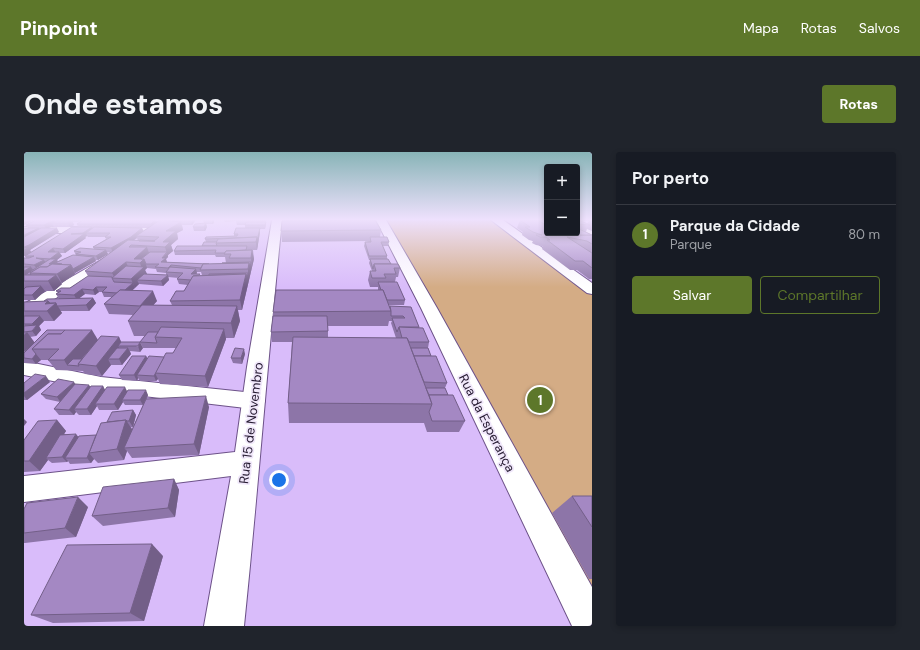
<!DOCTYPE html>
<html lang="pt">
<meta charset="utf-8">
<style>
:root{--surface:#171b24;--page:#20242c;--text:#f1f3f6;--muted:#9ea1a6;--line:#363941;--accent:#5d772a}
body{margin:0;font-family:"DM Sans",sans-serif;background:var(--page);color:var(--text)}
.controls{position:absolute;right:12px;top:12px;display:grid;overflow:hidden;border-radius:4px;box-shadow:0 2px 6px #0003}
.controls button{width:36px;height:36px;display:grid;place-items:center;padding:0;border:0;border-bottom:1px solid var(--line);background:var(--surface);color:var(--text);font:20px sans-serif}
.you{position:absolute;left:255px;top:328px;width:14px;height:14px;margin:-10px;border:3px solid #fff;border-radius:50%;background:#1a73e8;box-shadow:0 0 0 6px #1a73e833}
.badge{display:grid;place-items:center;width:26px;height:26px;border-radius:50%;background:var(--accent);color:#fff;font-size:13px;font-weight:700}
.pin{position:absolute;translate:-50% -50%;border:2px solid #fff;box-shadow:0 1px 4px #0006}
.list{margin:0;padding:0;list-style:none}
h2{display:flex;justify-content:space-between;align-items:center;height:52px;margin:0;padding:0 16px;font-size:17px}
h2 small{font-size:13px;font-weight:400;color:var(--muted)}
.list li{display:grid;grid-template-columns:26px 1fr auto;gap:12px;align-items:center;box-sizing:border-box;height:60px;padding:0 16px;border-top:1px solid var(--line)}
.list b{display:block;font-size:15px;white-space:nowrap}
.list p{margin:0;font-size:13px;white-space:nowrap;color:var(--muted)}
.list em{font-size:13px;font-style:normal;color:var(--muted)}
.actions{display:flex;gap:8px;padding:12px 16px}
.actions a{flex:1;padding:9px 0;border:1px solid var(--accent);border-radius:4px;text-align:center;font-size:14px;color:var(--accent)}
.actions .main{background:var(--accent);color:#fff}
.map{position:relative;flex:none;width:568px;height:474px;overflow:hidden;border-radius:4px}
header{display:flex;align-items:center;gap:24px;box-sizing:border-box;height:56px;padding:0 20px;background:var(--accent);color:#fff}
header strong{font-size:19px}
nav{display:flex;gap:22px;margin-inline-start:auto;font-size:14px}
.intro{display:flex;align-items:center;justify-content:space-between;box-sizing:border-box;height:96px;padding:0 24px}
h1{margin:0;font-size:28px}
.button{padding:10px 18px;border-radius:4px;background:var(--accent);color:#fff;font-size:14px;font-weight:700}
main{display:flex;gap:24px;padding:0 24px}
aside{flex:1;background:var(--surface);border-radius:4px;box-shadow:0 2px 6px #0003}
.map>svg:first-child{display:block}
.green{fill:#d4ac85}
.lines{fill:none;stroke-linecap:round;stroke-linejoin:round}
.minor-casing{stroke:#6d5289;stroke-width:2}
.secondary-casing{stroke:#6d5289;stroke-width:2}
.minor{fill:#fff;fill-rule:evenodd}
.secondary{fill:#fff;fill-rule:evenodd}
.wall{fill:#8d75a8;fill-rule:evenodd}
.shaded-wall{fill:#735f88}
.building{fill:#a488c3;stroke:#735f88}
.labels{text-anchor:middle;dominant-baseline:central;stroke-width:3.5;stroke-linejoin:round;paint-order:stroke}
.street-label{font-size:13px;fill:#251a31;stroke:#f0e7fa}
</style>
<header>
<strong>Pinpoint</strong>
<nav><a>Mapa</a><a>Rotas</a><a>Salvos</a></nav>
</header>
<div class="intro"><h1>Onde estamos</h1><a class="button">Rotas</a></div>
<main>
<div class="map">
<svg width="568" height="474" viewBox="0 0 568 474">
<rect width="100%" height="100%" fill="#d9bcfa"/>
<!-- green -->
<path class="green" d="M362 68H468L568 142V449L440 203Z"/>
<g class="lines">
<!-- minor casing -->
<g class="minor-casing">
<g id="minor">
<path d="M352 68H362L413 156 568 435V474H548L397 156Z"/>
<path d="M467 68H479L568 131V142L563 141Z"/>
<path d="M553 71 568 78V85L553 78Z"/>
<path d="M0 75H132L137 78 132 81H0Z"/>
<path d="M88 102 92 103 94 106 92 109 6 162 0 164V152Z"/>
<path d="M0 209 77 225 230 241 238 243 241 249 238 255 230 257 77 239 0 223Z"/>
</g>
</g>
<!-- secondary casing -->
<g class="secondary-casing">
<path id="secondary" d="M248 68H258C244 203 234 339 220 474H180L207 324 0 350V324L211 300 223 215Z"/>
</g>
<!-- minor -->
<use href="#minor" class="minor"/>
<!-- secondary -->
<use href="#secondary" class="secondary"/>
</g>
<!-- wall -->
<g class="wall">
<path d="M12 68H58L54 70H49L50 73 46 75H30L29 74 25 76 35 80 6 98 7 100 54 75 53 72 59 68H132L133 70 144 68H172L168 73H158L159 78 153 81 154 87 147 93 149 99 144 103V105L142 107 143 110 185 112 198 111H202L201 105H192L191 103H151L150 99 178 94 182 90 181 87 210 84V82L221 76V73H213L212 69 201 70 200 68H242V74L241 77H236V80L233 98H229L230 107 218 158H214L216 169 210 186H202V187L184 235 136 232 134 227 132 229H116L114 226 113 229 98 228 95 223 122 204 124 207 140 205 149 201 152 196H119L116 190 121 184H110L104 169 109 163 85 162 80 152 88 145H80L78 140H75L71 143 61 142 55 146H69L72 151 65 159H36L38 161 30 169H20L15 174 17 178 12 184 6 185 10 191 74 188 95 185 97 190 119 196 116 200 106 199 107 202 98 213H87L78 224 61 222 59 219 32 218 24 208H17L12 212 0 211V201L9 192 0 200V150L20 149 35 147 32 142 34 141 32 139 46 136 64 124 61 119 87 101 83 100 84 102 74 108H71L72 109 51 121V122L38 131H37L38 132 30 139H20L11 148H0V106H2L1 104H0V76H4L2 73ZM118 76H124L119 79ZM63 84 64 85H81L82 87 69 95 70 97 50 99 52 104 34 109 33 108 38 104 36 101H41L62 86 61 85ZM113 86 114 89H109ZM123 116 132 117 133 120 142 121V123L123 122 121 118ZM172 120H177L178 123H176V122H173ZM144 125 155 126 153 127 155 132 164 133 160 139 146 149 148 153H129L133 149 108 138 115 132 139 134 145 128Z"/>
<path d="M179 68H190V71L188 72H182L183 75 181 79H170L169 75 180 71Z"/>
<path d="M261 68H351L357 78 356 85 365 90 364 94H359L363 104V107L367 112 376 116 374 125H372L371 130 381 148 380 153H365L366 154 387 155 395 175 405 190 404 196 407 204 423 231 421 236 424 243 441 269 435 280H403L400 271H265L264 251 268 190H248L247 180 249 164V160L354 138V135H346L344 128 346 119H348L345 111 346 108H345L340 94 341 90 345 89 258 90 257 79ZM365 169H368L367 171 372 186H304V174H364Z"/>
<path d="M496 68H523L515 69 538 83H539L535 81H553V68H568V79L563 77 562 80 568 83V127H565L553 118H546L518 97 519 95 518 94 512 93 508 91 509 89 505 88 498 83 499 80 493 76ZM557 69H565L563 72Z"/>
<path d="M221 202 218 212 209 211 207 206Z"/>
<path d="M26 230 3 248H0V231Z"/>
<path d="M51 232 66 235 79 234 81 238 103 239 124 243 123 247 185 255 175 303 108 306 103 299 100 308 74 311 70 307 67 311 46 312 44 309 43 310 28 311 24 308 16 319 0 320V288L33 268 42 279 40 282 54 285 72 283 83 270 109 258 112 263 109 275H107L108 277 119 253H101L99 250 94 258H75L73 254 67 263H55L52 260 50 263H35L30 257 36 250 22 247 17 242Z"/>
<path d="M150 327 155 338 151 365 79 374 68 364Z"/>
<path d="M548 344H568V427H565L528 361Z"/>
<path d="M64 355 52 385 1 391H0V381Z"/>
<path d="M139 404 120 469 29 471 7 463Z"/>
</g>
<!-- shaded-wall -->
<g class="shaded-wall">
<path d="M0 68H10L0 73Z"/>
<path d="M30 68H38V69L28 71 29 74 22 77 20 73Z"/>
<path d="M131 68H132L133 72 128 76 127 72Z"/>
<path d="M168 68H172L168 73 167 69Z"/>
<path d="M188 68H190V71L188 72Z"/>
<path d="M48 69 50 73 46 75 44 71Z"/>
<path d="M157 70 159 78 153 81 154 87 147 93 149 99 144 103V105L142 107 143 111 137 110 138 106 143 101 139 90 142 79Z"/>
<path d="M182 71 183 75 181 79 180 75Z"/>
<path d="M68 75 69 79 62 81 63 84 61 85 62 86 41 101 39 97 47 82Z"/>
<path d="M15 76 17 80 0 89V83Z"/>
<path d="M33 76 35 80 6 98 7 100 1 104 0 103V95Z"/>
<path d="M118 76 120 80 112 84 113 86 108 89 89 101 87 96Z"/>
<path d="M236 76V80L233 98 232 90Z"/>
<path d="M123 95 126 104 121 109 123 116 121 118 124 124 113 128 115 132 111 136 107 127 118 117 116 111 110 107Z"/>
<path d="M29 96 32 101 24 100Z"/>
<path d="M82 98 84 102 74 108 72 104Z"/>
<path d="M228 98 230 107 228 115 227 106Z"/>
<path d="M35 100 38 104 33 108 34 111H31L32 113 25 112 26 107Z"/>
<path d="M70 105 72 109 51 121 49 117Z"/>
<path d="M20 108 23 112 13 117 10 113Z"/>
<path d="M102 110 106 119 91 126 88 121Z"/>
<path d="M227 110 228 115 218 158 216 148 222 122H224V117L225 111Z"/>
<path d="M47 113 51 122 38 131 33 122Z"/>
<path d="M147 113 148 117 145 121 144 116Z"/>
<path d="M7 115 10 119 6 121 0 126V119Z"/>
<path d="M172 117 173 121 169 126 167 122Z"/>
<path d="M32 123 38 132 30 139 24 129Z"/>
<path d="M144 123 145 128 139 134 137 129Z"/>
<path d="M109 131 111 136 100 146 98 141Z"/>
<path d="M17 134 21 139 11 148 8 143Z"/>
<path d="M72 135 75 140 71 143 69 138Z"/>
<path d="M58 137 61 142 53 148 50 143Z"/>
<path d="M129 139 133 149 120 164 116 154Z"/>
<path d="M69 146 72 151 65 159 62 153Z"/>
<path d="M24 149 32 151 38 161 30 169 23 159 21 152Z"/>
<path d="M213 154 216 169 210 186 207 171Z"/>
<path d="M16 164 20 169 15 174 17 178 12 184 8 179 11 176 8 172Z"/>
<path d="M200 177 202 187 184 235 181 224Z"/>
<path d="M68 178 74 188 52 213H43L40 208Z"/>
<path d="M3 180 11 191 0 200V183Z"/>
<path d="M95 185 99 194H94L97 199 84 207 87 213 78 224 72 214Z"/>
<path d="M116 190 119 196 116 200 114 194Z"/>
<path d="M104 196 107 202 98 213 95 207Z"/>
<path d="M220 197 221 202 218 212 217 206Z"/>
<path d="M12 202 17 208 12 212 8 207Z"/>
<path d="M122 204 125 210 113 223 114 226 113 229 110 223Z"/>
<path d="M131 221 134 227 132 229 130 224Z"/>
<path d="M22 224 26 230 3 248 0 244V241Z"/>
<path d="M50 230 54 236 37 251 33 245Z"/>
<path d="M65 233 69 238 50 257 52 260 50 263 45 258Z"/>
<path d="M79 234 82 240 71 252 73 254 67 263 63 257Z"/>
<path d="M101 235 104 241 98 248 99 250 94 258 90 252Z"/>
<path d="M122 238 124 243 119 253 116 248Z"/>
<path d="M182 244 185 255 175 303 170 292Z"/>
<path d="M109 258 112 263 109 275 105 269Z"/>
<path d="M0 267 3 270 0 274Z"/>
<path d="M33 268 42 279 25 306H22L24 308 16 319 5 309Z"/>
<path d="M102 268 109 279 100 296 103 299 100 308 93 297Z"/>
<path d="M52 282 56 287 41 306 44 309 43 310 38 305Z"/>
<path d="M65 301 70 307 67 311 63 306Z"/>
<path d="M150 327 155 338 151 365 144 356Z"/>
<path d="M54 345 64 355 52 385 41 376Z"/>
<path d="M128 392 139 404 120 469 106 461Z"/>
</g>
<!-- building -->
<g class="building">
<path d="M12 68H30L20 73H2Z"/>
<path d="M59 68H131L127 72H53Z"/>
<path d="M136 68 157 70 142 79H152L139 90H146L141 95 107 93 105 95H123L110 107H120L116 111 102 110 88 121 61 119 104 88 130 89 135 85 112 84Z"/>
<path d="M144 68H168L167 69H152Z"/>
<path d="M261 68H289L261 69Z"/>
<path d="M351 68 357 78 257 79 258 69Z"/>
<path d="M496 68H514L523 74V81H535L538 83H568V92L563 89 543 85 568 101V116L559 109H551L523 88H526L522 85H516L512 83H518L509 80 501 75H506Z"/>
<path d="M553 68H555L566 73 553 72Z"/>
<path d="M32 69H48L44 71H28Z"/>
<path d="M222 70H242L241 73H221Z"/>
<path d="M182 71 180 75H169L171 72Z"/>
<path d="M48 75H68L59 81 47 82H60L39 97 29 96 24 100H35L26 107 12 106 20 108 10 113 0 112V106H5L10 104H1Z"/>
<path d="M70 75 118 76 107 85 87 96 69 95 87 85H81L86 81H62Z"/>
<path d="M0 76H15L0 83Z"/>
<path d="M17 76H33L5 93 0 95V85Z"/>
<path d="M212 76H236L233 89V85L181 87 182 85 213 84 214 82H210Z"/>
<path d="M553 77H555L568 83H549L545 81H553Z"/>
<path d="M233 85 232 90 192 91 194 87Z"/>
<path d="M346 85H363L365 90H357L363 104H345L341 90H347Z"/>
<path d="M116 88 131 89H115Z"/>
<path d="M180 90H193L192 91 193 94H178Z"/>
<path d="M153 94H223L222 98 202 99 201 101H191L192 98 150 99Z"/>
<path d="M0 96H4L0 98Z"/>
<path d="M56 96 82 98 72 104 52 102 57 100 50 99Z"/>
<path d="M228 98 227 106H205L207 102H200L202 99Z"/>
<path d="M126 100H143L138 106H142L137 110 185 112H179L177 116 147 113 144 116 131 115 135 112H122L120 107H117Z"/>
<path d="M49 103 70 105 49 117 47 113 28 112 23 115H16L6 121 7 123H1L26 107H32L25 112H38L31 111Z"/>
<path d="M346 107H364L367 112H350L349 117Z"/>
<path d="M227 110 226 115 225 111H198Z"/>
<path d="M225 111 224 117 176 118 179 112Z"/>
<path d="M28 112 47 113 33 122 6 121 16 115H23Z"/>
<path d="M350 112H374L376 116H370L372 122H360L362 126H348L346 119H352Z"/>
<path d="M102 114 120 115 107 127 88 126Z"/>
<path d="M0 115H7L0 119Z"/>
<path d="M146 115 172 117 167 122H176L175 123 169 124 167 128 153 127 159 121 142 120Z"/>
<path d="M224 121 223 126 222 122 185 123V122Z"/>
<path d="M120 122 144 123 137 129 113 128Z"/>
<path d="M222 122 216 148 146 149 152 139H160L169 124Z"/>
<path d="M0 123H32L24 129H0Z"/>
<path d="M64 124 88 125V126L90 130 109 131 101 138H96L93 141 78 140 83 135H72L69 138 58 137 50 143 32 142 37 139H32L37 136H46Z"/>
<path d="M354 130H373L381 148H363L359 138H357Z"/>
<path d="M17 134 8 143H0V137L2 135Z"/>
<path d="M96 138 129 139 116 154 80 152Z"/>
<path d="M252 138H359L367 159 249 160Z"/>
<path d="M69 146 62 153 33 154 32 151H26L24 149H20L23 147Z"/>
<path d="M24 149 21 152 32 151 23 159H0V150Z"/>
<path d="M118 153 213 154 207 171 104 169Z"/>
<path d="M366 154 387 155 395 175H375L373 180 368 166H381L379 164H367V159Z"/>
<path d="M0 164H16L8 172H0Z"/>
<path d="M249 164H303L304 179 247 180Z"/>
<path d="M13 173 8 179 0 180V174Z"/>
<path d="M137 175 200 177 181 224 131 221 142 201H149L158 186 131 185Z"/>
<path d="M375 175 399 176 405 190H385L383 186H378Z"/>
<path d="M23 178H41L37 182H24L8 197 12 202 8 207 0 206V201Z"/>
<path d="M41 178H68L40 208H24L35 197H8L24 182H37Z"/>
<path d="M124 180H134L131 185 133 191 116 190Z"/>
<path d="M77 184 95 185 72 214 54 212Z"/>
<path d="M269 185 383 186 408 252 264 251Z"/>
<path d="M97 190H116L114 194H94Z"/>
<path d="M93 196H104L95 207H84Z"/>
<path d="M211 196 220 197 217 206H207Z"/>
<path d="M387 196H404L407 204H390Z"/>
<path d="M108 204H122L110 223H95Z"/>
<path d="M125 204 140 205 130 224 113 223Z"/>
<path d="M390 204H412L423 231 400 230Z"/>
<path d="M49 207H58L54 212 55 214 43 213Z"/>
<path d="M11 222 22 224 0 241V231Z"/>
<path d="M34 227 50 230 33 245 17 242Z"/>
<path d="M51 232 65 233 45 258 30 257Z"/>
<path d="M67 234H79L63 257H50Z"/>
<path d="M83 235H101L90 252H71Z"/>
<path d="M402 236H421L424 243H405Z"/>
<path d="M104 238H122L116 248H98Z"/>
<path d="M405 243H429L441 269H408L405 260 408 252Z"/>
<path d="M182 244 170 292 100 296 122 247Z"/>
<path d="M109 258 105 269H103L102 268 83 270 88 260Z"/>
<path d="M33 268 5 309H0V288L14 269Z"/>
<path d="M102 268 93 297 65 301 77 271Z"/>
<path d="M52 282 38 305 22 306 36 283Z"/>
<path d="M72 283 65 301 63 306H41L55 284Z"/>
<path d="M150 327 144 356 68 364 79 335Z"/>
<path d="M548 344H568V375Z"/>
<path d="M54 345 41 376 0 381V357L3 351Z"/>
<path d="M128 392 106 461 7 463 43 393Z"/>
</g>
<!-- sky -->
<linearGradient id="sky" x2="0" y2="1"><stop stop-color="#88b4b7"/><stop offset="0.5" stop-color="#eee1fd"/><stop offset="1" stop-color="#eee1fd" stop-opacity="0"/></linearGradient>
<rect width="568" height="135" fill="url(#sky)"/>
<g class="labels">
<!-- street labels -->
<g class="street-label">
<text transform="translate(227 271) rotate(-83)">Rua 15 de Novembro</text>
<text transform="translate(463 271) rotate(63)">Rua da Esperança</text>
</g>
</g>
</svg>
<div class="controls">
<button>+</button>
<button>−</button>
</div>
<div class="you"></div>
<div class="pin badge" style="left:516px;top:248px">1</div>
</div>
<aside>
<h2>Por perto<small></small></h2>
<ul class="list">
<li><span class="badge">1</span><div><b>Parque da Cidade</b><p>Parque</p></div><em>80 m</em></li>
</ul>
<div class="actions"><a class="main">Salvar</a><a>Compartilhar</a></div>
</aside>
</main>
